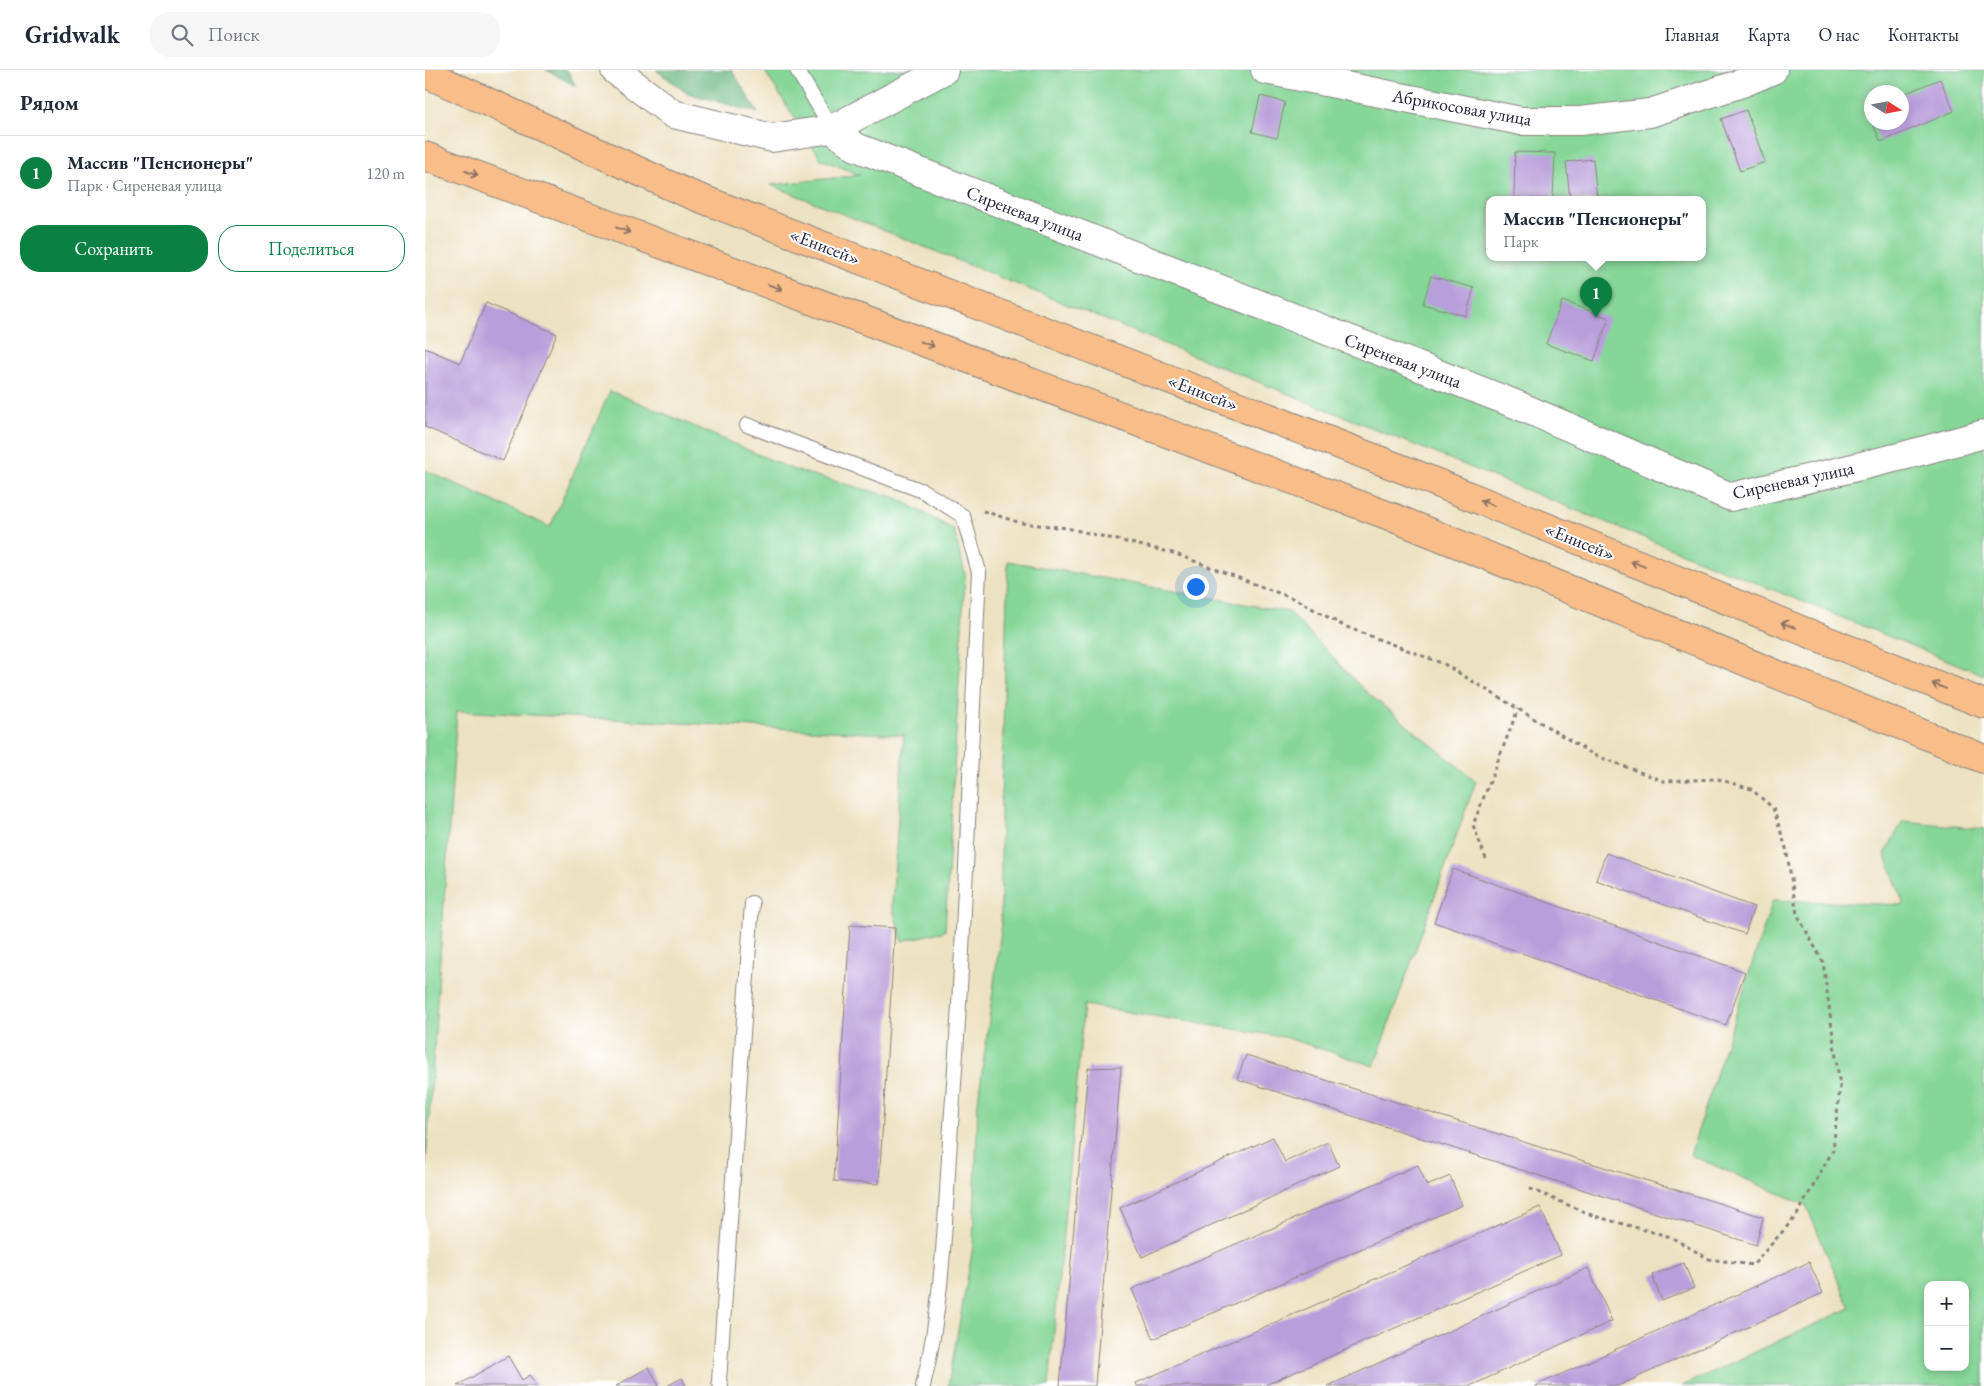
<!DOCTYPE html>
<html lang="ru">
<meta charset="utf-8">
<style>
:root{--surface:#fff;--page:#f6f6f7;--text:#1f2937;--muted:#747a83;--line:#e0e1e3;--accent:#0b8043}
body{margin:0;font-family:"EB Garamond",serif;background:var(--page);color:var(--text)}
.controls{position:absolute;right:15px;bottom:15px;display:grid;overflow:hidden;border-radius:10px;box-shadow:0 2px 8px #0003}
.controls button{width:45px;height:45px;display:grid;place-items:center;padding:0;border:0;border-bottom:1px solid var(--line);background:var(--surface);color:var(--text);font:25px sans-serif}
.compass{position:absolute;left:1439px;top:15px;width:45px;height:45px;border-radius:50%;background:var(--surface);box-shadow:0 2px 8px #0003;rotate:101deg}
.you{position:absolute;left:770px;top:516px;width:18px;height:18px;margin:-12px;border:4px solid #fff;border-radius:50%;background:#1a73e8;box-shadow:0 0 0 8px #1a73e833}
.badge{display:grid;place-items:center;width:32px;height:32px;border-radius:50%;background:var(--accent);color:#fff;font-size:16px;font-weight:700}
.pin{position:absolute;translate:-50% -41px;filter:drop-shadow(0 1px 2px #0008)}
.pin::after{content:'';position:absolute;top:26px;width:18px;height:15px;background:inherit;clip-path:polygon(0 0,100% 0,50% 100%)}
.popup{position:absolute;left:1061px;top:126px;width:220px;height:65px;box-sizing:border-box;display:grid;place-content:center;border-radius:10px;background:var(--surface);filter:drop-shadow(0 1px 4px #0005);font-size:16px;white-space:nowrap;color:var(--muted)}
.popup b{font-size:19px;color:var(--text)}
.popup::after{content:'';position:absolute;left:50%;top:100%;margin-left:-10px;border:10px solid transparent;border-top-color:var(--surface)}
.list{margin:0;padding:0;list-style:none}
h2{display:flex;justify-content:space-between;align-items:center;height:65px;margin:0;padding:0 20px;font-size:21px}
h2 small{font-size:16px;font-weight:400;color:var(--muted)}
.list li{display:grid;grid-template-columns:32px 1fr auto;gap:15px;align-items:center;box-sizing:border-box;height:75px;padding:0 20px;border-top:1px solid var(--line)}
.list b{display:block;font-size:19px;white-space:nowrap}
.list p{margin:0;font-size:16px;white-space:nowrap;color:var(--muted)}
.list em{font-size:16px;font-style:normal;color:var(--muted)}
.actions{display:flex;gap:10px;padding:15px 20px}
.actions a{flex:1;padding:11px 0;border:1px solid var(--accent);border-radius:20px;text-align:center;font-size:18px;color:var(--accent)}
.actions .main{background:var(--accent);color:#fff}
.icon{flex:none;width:28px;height:28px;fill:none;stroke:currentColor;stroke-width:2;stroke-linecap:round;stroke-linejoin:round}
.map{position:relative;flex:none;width:1559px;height:1316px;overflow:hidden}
header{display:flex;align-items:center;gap:30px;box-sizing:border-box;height:70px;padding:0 25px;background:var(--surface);border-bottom:1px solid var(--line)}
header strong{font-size:24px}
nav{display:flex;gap:28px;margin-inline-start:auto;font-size:18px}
.search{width:350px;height:45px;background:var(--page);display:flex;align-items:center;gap:12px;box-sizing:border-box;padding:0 18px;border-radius:20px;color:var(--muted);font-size:19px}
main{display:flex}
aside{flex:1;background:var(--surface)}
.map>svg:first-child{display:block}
.green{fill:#85d697;stroke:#547c69;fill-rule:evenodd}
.forest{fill:#6cb780;stroke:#476c5e}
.building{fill:#b89eda}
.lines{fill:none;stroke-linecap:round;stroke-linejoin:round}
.service-casing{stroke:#87827e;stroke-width:16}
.minor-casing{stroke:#87827e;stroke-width:30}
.trunk-casing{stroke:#87827e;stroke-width:30}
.path{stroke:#87827e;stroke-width:3;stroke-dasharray:4 4;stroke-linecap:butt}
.service{stroke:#fff;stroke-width:14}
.minor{stroke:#fff;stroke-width:28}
.trunk{stroke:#f8bd89;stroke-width:28}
.oneway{stroke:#8d7062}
.labels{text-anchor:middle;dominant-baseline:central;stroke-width:4;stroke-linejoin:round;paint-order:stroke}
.street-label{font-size:18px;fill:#22223b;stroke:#fff}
</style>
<header>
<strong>Gridwalk</strong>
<div class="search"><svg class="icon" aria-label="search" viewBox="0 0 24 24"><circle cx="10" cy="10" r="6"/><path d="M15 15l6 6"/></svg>Поиск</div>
<nav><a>Главная</a><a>Карта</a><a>О нас</a><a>Контакты</a></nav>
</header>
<main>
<aside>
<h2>Рядом<small></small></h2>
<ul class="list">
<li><span class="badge">1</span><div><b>Массив &quot;Пенсионеры&quot;</b><p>Парк · Сиреневая улица</p></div><em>120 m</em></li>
</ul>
<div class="actions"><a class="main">Сохранить</a><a>Поделиться</a></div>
</aside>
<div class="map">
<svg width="1559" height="1316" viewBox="0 0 1559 1316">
<rect width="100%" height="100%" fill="#fff"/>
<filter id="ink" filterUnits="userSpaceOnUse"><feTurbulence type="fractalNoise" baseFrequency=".02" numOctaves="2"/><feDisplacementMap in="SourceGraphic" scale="10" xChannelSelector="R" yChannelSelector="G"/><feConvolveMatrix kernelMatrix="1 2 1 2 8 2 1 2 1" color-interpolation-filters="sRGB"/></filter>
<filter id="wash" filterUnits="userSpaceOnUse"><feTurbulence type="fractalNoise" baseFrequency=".0096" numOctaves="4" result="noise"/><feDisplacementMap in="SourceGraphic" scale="20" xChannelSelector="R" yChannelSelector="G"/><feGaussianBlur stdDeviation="1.12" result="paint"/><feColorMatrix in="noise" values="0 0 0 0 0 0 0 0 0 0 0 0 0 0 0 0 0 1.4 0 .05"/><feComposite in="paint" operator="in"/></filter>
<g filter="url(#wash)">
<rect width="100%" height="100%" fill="#ece1c0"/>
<!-- green -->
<g class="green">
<path d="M339 0H1559V605L346 115 435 105 396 89ZM1446 22H1476V52H1446ZM1065 129H1277V187H1065Z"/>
<path d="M185 321 227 338 369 400 472 428 529 460 540 504 520 861 477 871 467 835 479 665 32 641 0 1108V400L125 457Z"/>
<path d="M583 491 864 542 939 620 1051 711 949 996 859 967 659 935 624 1316H523L548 1177 553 1032 576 861V730Z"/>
<path d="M1478 751 1559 759V1316H1257L1425 1238 1381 1135 1265 1085 1348 830 1479 835 1460 783ZM1503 1215H1540V1297H1503Z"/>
</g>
<!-- forest -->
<g class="forest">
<path d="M121 0H142L151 16Z"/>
<path d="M231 0H307L333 43 262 23Z"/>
</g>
<g id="blocks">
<!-- building -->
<g class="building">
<path d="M1515 9 1529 41 1456 72 1447 52H1476V25Z"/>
<path d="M835 26 860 32 852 68 827 62Z"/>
<path d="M1321 40 1340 92 1315 101 1296 49Z"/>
<path d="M1090 82 1130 83 1128 129 1089 128Z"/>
<path d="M1168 89 1172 129H1145L1141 92Z"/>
<path d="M1006 206 1049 218 1041 246 998 234Z"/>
<path d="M1137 231 1184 248 1169 291 1121 274Z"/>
<path d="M61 233 132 264 78 391 0 357V278L35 293Z"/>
<path d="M1181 783 1329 837 1320 864 1171 810Z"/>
<path d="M1028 799 1320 902 1301 955 1009 852Z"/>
<path d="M425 855 470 858 454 1114 409 1111Z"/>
<path d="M821 985 1338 1147 1331 1175 812 1009Z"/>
<path d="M696 997 670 1316H635L663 998Z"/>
<path d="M848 1067 860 1092 903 1072 914 1096 717 1187 695 1138Z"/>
<path d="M993 1095 1002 1116 1025 1106 1037 1135 728 1269 707 1219Z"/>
<path d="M1115 1137 1136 1185 838 1316H712L711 1313Z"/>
<path d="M1384 1192 1398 1223 1193 1316H1110Z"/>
<path d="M1259 1193 1269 1218 1237 1231 1227 1205Z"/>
<path d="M1163 1198 1187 1251 1045 1316H903Z"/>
<path d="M83 1286 97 1310 105 1305 112 1316H32Z"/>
<path d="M224 1297 234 1316H191Z"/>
<path d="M257 1308 261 1316H242Z"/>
</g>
</g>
</g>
<g filter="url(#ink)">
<use href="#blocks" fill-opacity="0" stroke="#87827e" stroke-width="1"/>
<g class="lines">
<!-- service casing -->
<g class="service-casing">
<g id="service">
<path d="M372 0 407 59"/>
<path d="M322 355 498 421 538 446 554 502C545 686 540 871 526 1055 520 1142 519 1231 498 1316"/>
<path d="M296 1316 294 1311 327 833"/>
</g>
</g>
<!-- minor casing -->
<g class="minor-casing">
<g id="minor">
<path d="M190 0 248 44 347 68 407 59 519 0"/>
<path d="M840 0 1096 51H1155L1225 43 1320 12 1348 0"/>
<path d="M407 59 431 77 1090 334 1306 427 1478 386 1559 364"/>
</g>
</g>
<!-- trunk casing -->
<g class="trunk-casing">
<g id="trunk">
<path d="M0 3 259 122 985 402 1559 634"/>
<path d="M0 86 967 447 1559 689"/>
</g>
</g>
<!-- path -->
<g class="path">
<path d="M558 441 596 453 642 458 748 483 872 530 919 556 1019 594 1169 685 1239 711 1293 709 1326 719 1348 738 1361 778 1372 844 1398 892 1415 1017 1408 1080 1372 1145 1328 1195 1284 1189 1246 1167 1169 1146 1101 1117"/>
<path d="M1061 789 1048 755 1093 639"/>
</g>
<!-- service -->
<use href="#service" class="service"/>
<!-- minor -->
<use href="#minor" class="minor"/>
<!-- trunk -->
<use href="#trunk" class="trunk"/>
</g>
<!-- one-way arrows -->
<defs><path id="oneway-shaft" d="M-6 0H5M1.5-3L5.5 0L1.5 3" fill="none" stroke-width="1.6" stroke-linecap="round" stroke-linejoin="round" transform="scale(1.25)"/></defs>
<g class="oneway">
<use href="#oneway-shaft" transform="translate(46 103) rotate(21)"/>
<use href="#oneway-shaft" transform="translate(198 160) rotate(20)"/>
<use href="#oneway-shaft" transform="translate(350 217) rotate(20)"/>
<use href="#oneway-shaft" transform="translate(502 274) rotate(20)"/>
<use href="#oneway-shaft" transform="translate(1062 433) rotate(-158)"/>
<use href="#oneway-shaft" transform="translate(1213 494) rotate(-158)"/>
<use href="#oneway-shaft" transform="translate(1363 555) rotate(-158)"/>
<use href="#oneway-shaft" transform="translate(1514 616) rotate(-158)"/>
</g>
</g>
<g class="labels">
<!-- street labels -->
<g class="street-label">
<text transform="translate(1037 37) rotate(10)">Абрикосовая улица</text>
<text transform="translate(600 143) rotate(21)">Сиреневая улица</text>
<text transform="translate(400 176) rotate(21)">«Енисей»</text>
<text transform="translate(978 290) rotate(21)">Сиреневая улица</text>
<text transform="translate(778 322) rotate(21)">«Енисей»</text>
<text transform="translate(1368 410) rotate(-12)">Сиреневая улица</text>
<text transform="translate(1155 471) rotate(22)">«Енисей»</text>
</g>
</g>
</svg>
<div class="controls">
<button>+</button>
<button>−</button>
</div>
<svg class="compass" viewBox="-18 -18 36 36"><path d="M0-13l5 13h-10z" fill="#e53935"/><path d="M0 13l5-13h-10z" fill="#747a83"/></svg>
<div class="you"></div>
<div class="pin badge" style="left:1171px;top:248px">1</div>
<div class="popup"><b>Массив &quot;Пенсионеры&quot;</b>Парк</div>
</div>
</main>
